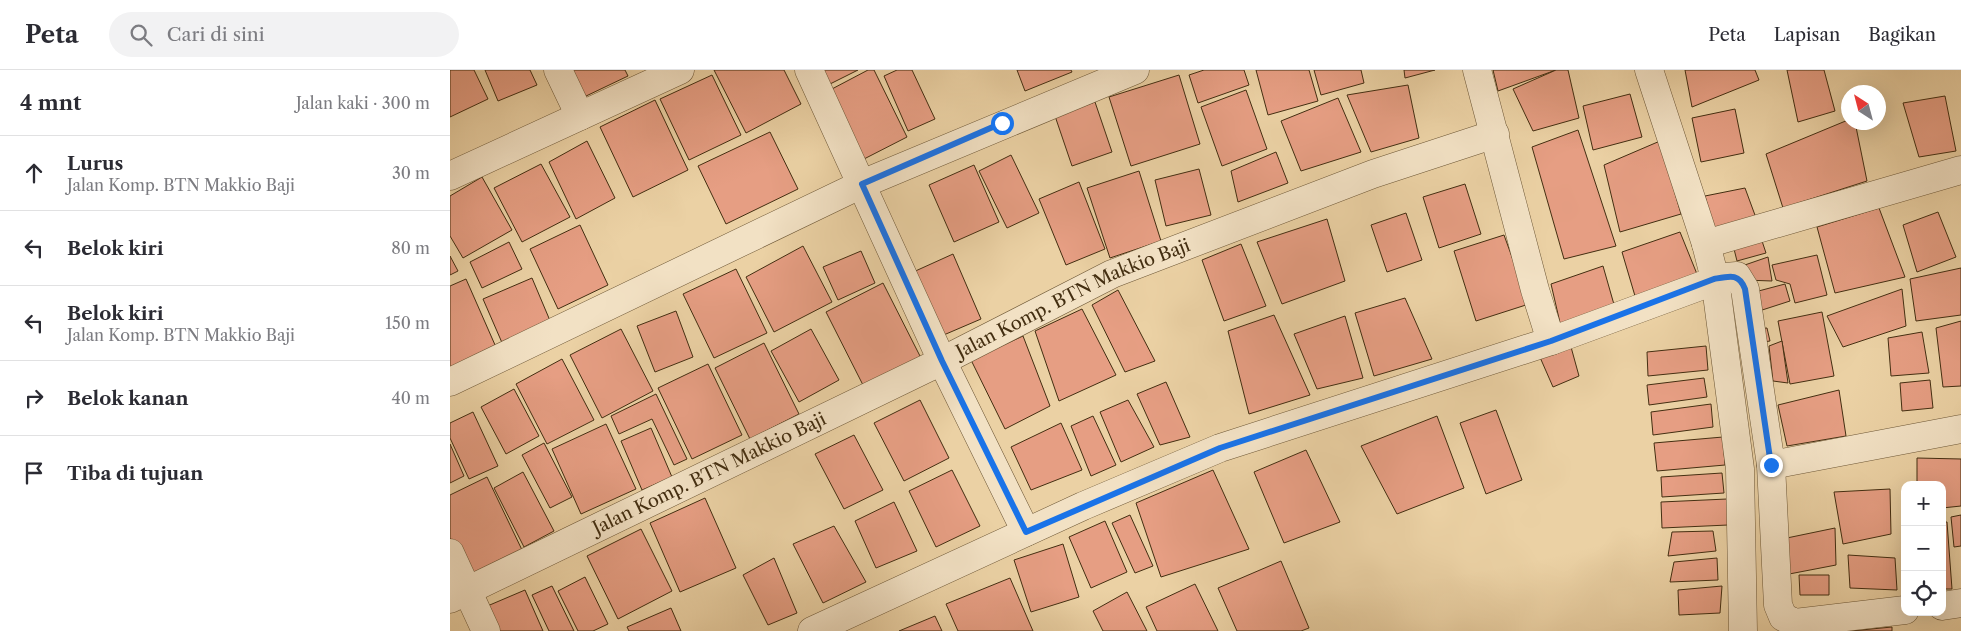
<!DOCTYPE html>
<html lang="id">
<meta charset="utf-8">
<style>
:root{--surface:#fff;--page:#f2f2f3;--text:#2b2b33;--muted:#7c7c81;--line:#e1e1e2}
body{margin:0;font-family:"Libre Caslon Text",serif;background:var(--page);color:var(--text)}
.controls{position:absolute;right:15px;bottom:15px;display:grid;overflow:hidden;border-radius:10px;box-shadow:0 5px 20px #0002}
.controls button{width:45px;height:45px;display:grid;place-items:center;padding:0;border:0;border-bottom:1px solid var(--line);background:var(--surface);color:var(--text);font:25px sans-serif}
.compass{position:absolute;left:1391px;top:15px;width:45px;height:45px;border-radius:50%;background:var(--surface);box-shadow:0 5px 20px #0002;rotate:324deg}
.stop{position:absolute;width:15px;height:15px;margin:-11px;border:4px solid #1a73e8;border-radius:50%;background:#fff}
.stop.end{background:#1a73e8;border-color:#fff;box-shadow:0 1px 5px #0008}
.list{margin:0;padding:0;list-style:none}
h2{display:flex;justify-content:space-between;align-items:center;height:65px;margin:0;padding:0 20px;font-size:21px}
h2 small{font-size:16px;font-weight:400;color:var(--muted)}
.list li{display:grid;grid-template-columns:32px 1fr auto;gap:15px;align-items:center;box-sizing:border-box;height:75px;padding:0 20px;border-top:1px solid var(--line)}
.list b{display:block;font-size:19px;white-space:nowrap}
.list p{margin:0;font-size:16px;white-space:nowrap;color:var(--muted)}
.list em{font-size:16px;font-style:normal;color:var(--muted)}
.icon{flex:none;width:28px;height:28px;fill:none;stroke:currentColor;stroke-width:2;stroke-linecap:round;stroke-linejoin:round}
.map{position:relative;flex:none;width:1511px;height:561px;overflow:hidden}
header{display:flex;align-items:center;gap:30px;box-sizing:border-box;height:70px;padding:0 25px;background:var(--surface);border-bottom:1px solid var(--line)}
header strong{font-size:24px}
nav{display:flex;gap:28px;margin-inline-start:auto;font-size:18px}
.search{width:350px;height:45px;background:var(--page);display:flex;align-items:center;gap:12px;box-sizing:border-box;padding:0 18px;border-radius:28px;color:var(--muted);font-size:19px}
main{display:flex}
aside{flex:1;background:var(--surface)}
.map>svg:first-child{display:block}
.building{fill:#e69e83;stroke:#432e11}
.lines{fill:none;stroke-linecap:round;stroke-linejoin:round}
.minor-casing{stroke:#6d5736;stroke-width:29}
.minor{stroke:#f2e1c4;stroke-width:28}
.route{stroke:#1a73e8;stroke-width:6}
.labels{text-anchor:middle;dominant-baseline:central;stroke-width:5;stroke-linejoin:round;paint-order:stroke}
.street-label{font-size:18px;fill:#432e11;stroke:#f2e1c4}
</style>
<header>
<strong>Peta</strong>
<div class="search"><svg class="icon" aria-label="search" viewBox="0 0 24 24"><circle cx="10" cy="10" r="6"/><path d="M15 15l6 6"/></svg>Cari di sini</div>
<nav><a>Peta</a><a>Lapisan</a><a>Bagikan</a></nav>
</header>
<main>
<aside>
<h2>4 mnt<small>Jalan kaki · 300 m</small></h2>
<ul class="list">
<li><svg class="icon" aria-label="ahead" viewBox="0 0 24 24"><path d="M12 20V5M6 11l6-6 6 6"/></svg><div><b>Lurus</b><p>Jalan Komp. BTN Makkio Baji</p></div><em>30 m</em></li>
<li><svg class="icon" aria-label="left" viewBox="0 0 24 24"><path d="M17 20v-9H6M10 6l-5 5 5 5"/></svg><div><b>Belok kiri</b></div><em>80 m</em></li>
<li><svg class="icon" aria-label="left" viewBox="0 0 24 24"><path d="M17 20v-9H6M10 6l-5 5 5 5"/></svg><div><b>Belok kiri</b><p>Jalan Komp. BTN Makkio Baji</p></div><em>150 m</em></li>
<li><svg class="icon" aria-label="right" viewBox="0 0 24 24"><path d="M7 20v-9h11M14 6l5 5-5 5"/></svg><div><b>Belok kanan</b></div><em>40 m</em></li>
<li><svg class="icon" aria-label="arrive" viewBox="0 0 24 24"><path d="M6 21V4h12l-3 4 3 4H6"/></svg><div><b>Tiba di tujuan</b></div></li>
</ul>
</aside>
<div class="map">
<svg width="1511" height="561" viewBox="0 0 1511 561">
<rect width="100%" height="100%" fill="#ebd1a4"/>
<filter id="stains"><feTurbulence type="fractalNoise" baseFrequency=".004" numOctaves="4"/><feColorMatrix values="0 0 0 0 .2 0 0 0 0 .09 0 0 0 0 .02 0 0 0 .5 -.17"/></filter>
<radialGradient id="worn" r=".72"><stop offset=".6" stop-color="#630" stop-opacity="0"/><stop offset="1" stop-color="#630" stop-opacity=".3"/></radialGradient>
<!-- building -->
<g class="building">
<path d="M0 0H24L38 29 0 47Z"/>
<path d="M35 0H80L87 15 48 31Z"/>
<path d="M121 0H175L178 6 134 27Z"/>
<path d="M264 0H334L351 34 296 63Z"/>
<path d="M365 0H408L374 17Z"/>
<path d="M418 0H424L457 67 414 89 380 20Z"/>
<path d="M447 0H462L485 49 458 61 434 6Z"/>
<path d="M567 0H621L622 2 575 21Z"/>
<path d="M754 0H794L799 15 748 33 739 5Z"/>
<path d="M806 0H859L868 31 818 45Z"/>
<path d="M864 0H911L914 13 871 25Z"/>
<path d="M954 0H985L955 8Z"/>
<path d="M1043 0H1106L1048 21Z"/>
<path d="M1106 0H1118L1129 48 1083 61 1063 19Z"/>
<path d="M1235 0H1305L1309 10 1242 37Z"/>
<path d="M1337 0H1374L1385 41 1348 52Z"/>
<path d="M262 5 291 65 239 90 210 29Z"/>
<path d="M729 5 750 74 681 96 659 27Z"/>
<path d="M958 15 969 68 921 82 897 25Z"/>
<path d="M796 20 817 79 772 96 751 37Z"/>
<path d="M1180 24 1192 67 1143 80 1133 36Z"/>
<path d="M1495 26 1506 81 1469 87 1453 33Z"/>
<path d="M888 28 911 82 851 101 831 51Z"/>
<path d="M205 30 238 100 183 127 150 57Z"/>
<path d="M645 32 662 82 622 96 605 46Z"/>
<path d="M1285 39 1294 83 1251 92 1242 48Z"/>
<path d="M1398 50V52H1405L1417 111 1333 138 1316 84Z"/>
<path d="M1128 60 1166 176 1114 189 1082 77Z"/>
<path d="M320 62 348 119 276 154 248 96Z"/>
<path d="M137 71 165 128 126 149 99 92Z"/>
<path d="M1210 71 1231 144 1170 162 1154 95Z"/>
<path d="M826 82 838 113 788 132 781 101Z"/>
<path d="M561 85 589 143 557 158 529 101Z"/>
<path d="M91 94 120 147 72 172 44 118Z"/>
<path d="M524 95 549 152 504 172 479 115Z"/>
<path d="M749 99 761 145 716 156 705 110Z"/>
<path d="M689 101 711 171 660 188 637 118Z"/>
<path d="M32 107 62 160 13 188 0 166V126Z"/>
<path d="M629 112 655 179 616 195 589 129Z"/>
<path d="M1015 114 1031 164 989 178 973 127Z"/>
<path d="M1295 118 1309 156 1266 168 1255 126Z"/>
<path d="M1429 138 1455 207 1385 223 1367 157Z"/>
<path d="M1488 142 1506 187 1467 202 1453 155Z"/>
<path d="M956 143 972 190 937 202 921 155Z"/>
<path d="M877 149 895 211 832 234 807 172Z"/>
<path d="M130 155 158 215 108 239 80 179Z"/>
<path d="M1230 162 1249 209 1185 226 1172 182Z"/>
<path d="M1054 165 1079 234 1026 251 1004 181Z"/>
<path d="M1310 165 1316 183 1287 191 1283 175Z"/>
<path d="M59 172 72 199 32 218 20 192Z"/>
<path d="M791 174 816 236 774 251 752 190Z"/>
<path d="M353 176 382 232 324 262 296 207Z"/>
<path d="M411 181 425 213 388 230 373 197Z"/>
<path d="M503 184 531 249 489 267 461 203Z"/>
<path d="M1367 185 1377 225 1345 233 1340 214 1326 210 1322 195Z"/>
<path d="M0 186 8 201 0 205Z"/>
<path d="M1318 187 1322 211 1295 210 1289 197Z"/>
<path d="M1153 196 1165 238 1111 257 1101 214Z"/>
<path d="M1511 198V245L1466 251 1460 209Z"/>
<path d="M286 199 317 263 264 288 233 224Z"/>
<path d="M82 208 101 253 53 275 33 229Z"/>
<path d="M16 209 49 284 0 306V216Z"/>
<path d="M433 213 472 290 415 319 376 242Z"/>
<path d="M1335 214 1340 231 1306 242 1301 223Z"/>
<path d="M1452 219 1456 256 1393 277 1377 246Z"/>
<path d="M668 220 705 291 675 302 642 235Z"/>
<path d="M955 228 982 289 924 306 905 243Z"/>
<path d="M632 239 666 305 609 331 585 261Z"/>
<path d="M226 241 243 287 205 302 187 256Z"/>
<path d="M1372 242 1384 306 1340 314 1328 251Z"/>
<path d="M824 245 860 325 799 344 778 261Z"/>
<path d="M895 246 913 308 867 319 844 264Z"/>
<path d="M1511 251V316L1493 317 1486 258Z"/>
<path d="M1317 258 1320 271 1307 273 1306 259Z"/>
<path d="M171 259 203 321 152 348 120 285Z"/>
<path d="M361 259 389 310 349 332 321 281Z"/>
<path d="M1472 262 1479 303 1441 306 1438 268Z"/>
<path d="M573 266 600 336 555 359 521 290Z"/>
<path d="M1332 271 1338 313 1323 311 1319 276Z"/>
<path d="M314 273 349 344 300 369 265 298Z"/>
<path d="M1256 276 1258 300 1198 306 1197 282Z"/>
<path d="M1121 277 1129 306 1103 317 1089 285Z"/>
<path d="M112 289 144 350 97 374 66 314Z"/>
<path d="M258 294 292 365 242 389 208 318Z"/>
<path d="M1254 308 1257 327 1199 335 1197 315Z"/>
<path d="M1480 310 1483 338 1452 341 1450 313Z"/>
<path d="M716 312 740 367 710 375 687 324Z"/>
<path d="M64 319 89 366 56 384 31 337Z"/>
<path d="M1389 320 1396 366 1337 376 1328 335Z"/>
<path d="M206 324 237 389 224 395 202 349 169 364 161 346Z"/>
<path d="M470 330 499 388 454 411 424 353Z"/>
<path d="M678 330 704 377 671 392 650 342Z"/>
<path d="M1261 334 1263 357 1203 365 1201 342Z"/>
<path d="M1046 340 1072 410 1036 424 1010 353Z"/>
<path d="M23 342 48 396 19 409 0 368V353Z"/>
<path d="M643 346 666 395 641 406 621 356Z"/>
<path d="M987 346 1014 418 947 444 911 376Z"/>
<path d="M611 353 632 400 581 420 561 377Z"/>
<path d="M156 354 186 419 131 444 102 379Z"/>
<path d="M201 358 222 407 192 420 171 371Z"/>
<path d="M404 365 433 420 394 439 365 384Z"/>
<path d="M1273 367 1275 395 1207 401 1204 373Z"/>
<path d="M94 373 122 427 100 438 72 385Z"/>
<path d="M0 374 14 406 0 413Z"/>
<path d="M856 380 890 452 834 473 804 402Z"/>
<path d="M1467 388 1511 389V436L1492 438V415H1467Z"/>
<path d="M502 400 530 456 486 477 459 421Z"/>
<path d="M763 400 799 479 711 507 686 433Z"/>
<path d="M73 402 104 461 74 477 44 418Z"/>
<path d="M1272 403 1274 423 1212 427 1211 407Z"/>
<path d="M37 407 73 482 19 508 0 468V425Z"/>
<path d="M1440 419 1441 464 1393 474 1384 422Z"/>
<path d="M255 428 286 498 230 522 200 453Z"/>
<path d="M1277 429 1278 455 1212 458 1211 432Z"/>
<path d="M444 432 467 481 426 498 405 451Z"/>
<path d="M680 445 703 496 685 503 662 453Z"/>
<path d="M1511 445V476L1504 477 1501 447Z"/>
<path d="M655 451 677 502 641 518 619 467Z"/>
<path d="M1492 452H1497L1502 519H1492Z"/>
<path d="M384 456 416 512 373 533 343 474Z"/>
<path d="M1385 458 1386 495 1334 505 1332 469Z"/>
<path d="M191 459 222 521 168 549 137 486Z"/>
<path d="M1263 461 1266 481 1218 486 1222 462Z"/>
<path d="M613 474 629 527 581 542 564 490Z"/>
<path d="M1398 485 1445 488 1447 520 1400 518Z"/>
<path d="M324 488 347 543 318 555 293 505Z"/>
<path d="M1267 488 1268 510 1220 512 1224 492Z"/>
<path d="M831 491 859 558 851 561H787L768 518Z"/>
<path d="M1349 505H1379V525H1350Z"/>
<path d="M135 507 158 554 143 561H128L108 521Z"/>
<path d="M560 508 583 561H508L496 534Z"/>
<path d="M745 514 768 561H707L696 537Z"/>
<path d="M102 516 124 561H99L82 525Z"/>
<path d="M1272 516 1270 543 1229 545 1228 520Z"/>
<path d="M75 520 93 561H37L28 540Z"/>
<path d="M677 522 697 561H653L643 541Z"/>
<path d="M221 538 231 561H179L177 557Z"/>
<path d="M485 546 492 561H449Z"/>
<path d="M1442 557V561H1401Z"/>
</g>
<g class="lines">
<!-- minor casing -->
<g class="minor-casing">
<g id="minor">
<path d="M108 0 130 46"/>
<path d="M359 0 492 291 576 462"/>
<path d="M1027 0 1085 220 1101 271"/>
<path d="M1199 0 1256 174 1265 209 1290 399 1293 561"/>
<path d="M0 106 230 0"/>
<path d="M1256 174 1511 100"/>
<path d="M0 312 412 114 685 0"/>
<path d="M1321 395 1328 535 1333 547 1345 553 1455 540"/>
<path d="M0 483 36 561"/>
<path id="s1" d="M0 529 492 291 662 204 923 104 1045 64"/>
<path d="M1492 536 1511 533"/>
<path d="M362 561 633 436 770 378 1101 271 1275 207 1287 206 1295 219 1321 395 1511 359"/>
</g>
</g>
<!-- minor -->
<use href="#minor" class="minor"/>
</g>
<g class="lines">
<!-- route -->
<path class="route" d="M552 53 412 114 492 291 576 462 770 378 1101 271 1264 209C1280 206 1289 203 1295 219L1321 395"/>
</g>
<g class="labels">
<!-- street labels -->
<g class="street-label">
<text stroke="none"><textPath href="#s1" startOffset="692">Jalan Komp. BTN Makkio Baji</textPath></text>
<text stroke="none"><textPath href="#s1" startOffset="288">Jalan Komp. BTN Makkio Baji</textPath></text>
</g>
</g>
<rect width="100%" height="100%" filter="url(#stains)"/>
<rect width="100%" height="100%" fill="url(#worn)"/>
</svg>
<div class="controls">
<button>+</button>
<button>−</button>
<button><svg class="icon" aria-label="locate" viewBox="0 0 24 24"><circle cx="12" cy="12" r="6"/><path d="M12 2v4M12 18v4M2 12h4M18 12h4"/></svg></button>
</div>
<svg class="compass" viewBox="-18 -18 36 36"><path d="M0-13l5 13h-10z" fill="#e53935"/><path d="M0 13l5-13h-10z" fill="#7c7c81"/></svg>
<div class="stop" style="left:552px;top:53px"></div>
<div class="stop end" style="left:1321px;top:395px"></div>
</div>
</main>
